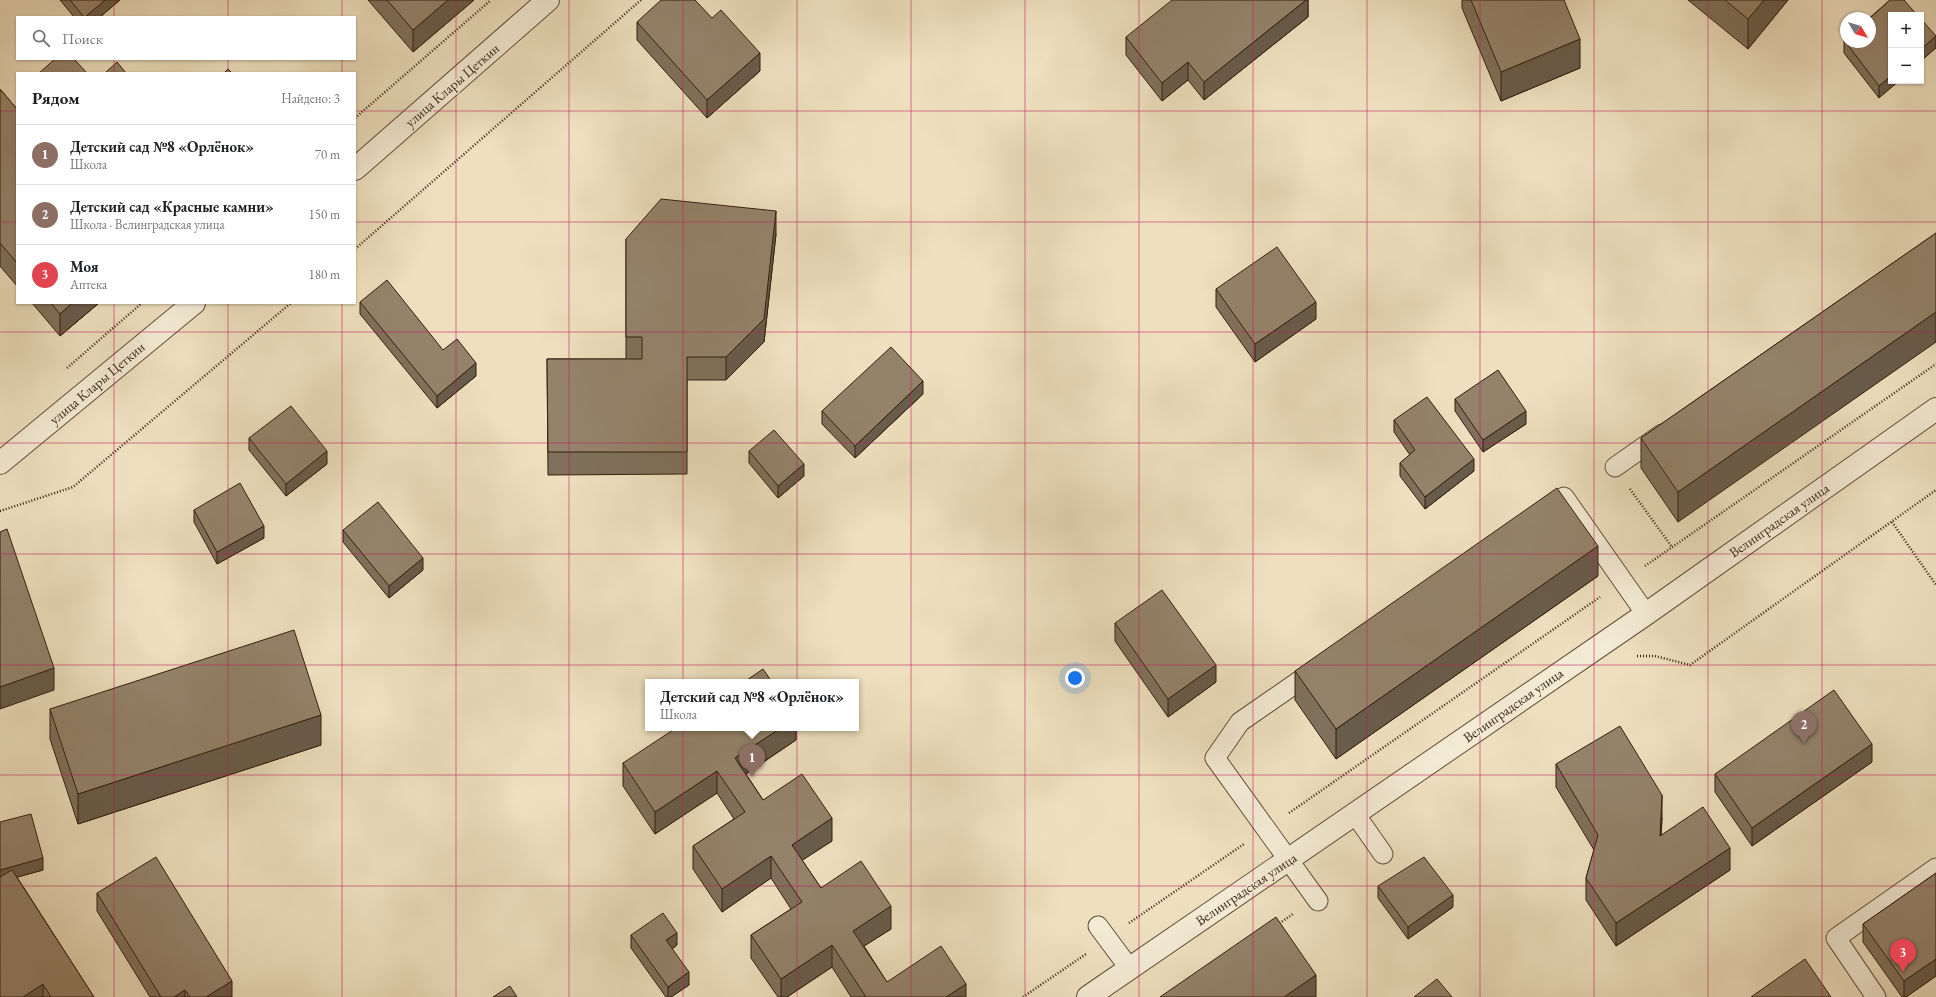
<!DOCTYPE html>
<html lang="ru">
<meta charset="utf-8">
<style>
:root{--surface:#fff;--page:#f2f2f2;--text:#202124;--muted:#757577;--line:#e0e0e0;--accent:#d93025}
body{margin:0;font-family:"EB Garamond",serif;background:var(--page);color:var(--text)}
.controls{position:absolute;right:12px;top:12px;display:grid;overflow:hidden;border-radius:0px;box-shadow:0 1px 3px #0004}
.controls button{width:36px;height:36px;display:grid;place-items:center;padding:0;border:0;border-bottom:1px solid var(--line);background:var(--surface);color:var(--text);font:20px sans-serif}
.compass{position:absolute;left:1840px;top:12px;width:36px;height:36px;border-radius:50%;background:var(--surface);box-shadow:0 1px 3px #0004;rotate:128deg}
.you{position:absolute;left:1075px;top:678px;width:14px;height:14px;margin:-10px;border:3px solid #fff;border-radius:50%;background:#1a73e8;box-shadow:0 0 0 6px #1a73e833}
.badge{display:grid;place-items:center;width:26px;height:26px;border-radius:50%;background:var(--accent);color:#fff;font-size:13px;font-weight:700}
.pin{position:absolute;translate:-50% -33px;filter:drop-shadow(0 1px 2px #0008)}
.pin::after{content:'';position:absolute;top:21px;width:14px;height:12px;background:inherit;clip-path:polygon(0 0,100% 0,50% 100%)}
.popup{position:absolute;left:645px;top:679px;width:214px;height:52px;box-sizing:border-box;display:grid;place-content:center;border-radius:0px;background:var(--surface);filter:drop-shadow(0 1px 3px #0005);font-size:13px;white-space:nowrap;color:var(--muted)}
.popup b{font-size:15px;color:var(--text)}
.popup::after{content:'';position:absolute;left:50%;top:100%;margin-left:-8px;border:8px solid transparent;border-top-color:var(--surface)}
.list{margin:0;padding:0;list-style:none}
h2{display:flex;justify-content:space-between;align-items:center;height:52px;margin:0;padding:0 16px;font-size:17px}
h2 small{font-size:13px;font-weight:400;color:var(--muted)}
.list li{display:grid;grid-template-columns:26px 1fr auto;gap:12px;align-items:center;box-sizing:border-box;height:60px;padding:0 16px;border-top:1px solid var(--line)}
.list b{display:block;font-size:15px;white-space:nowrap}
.list p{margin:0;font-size:13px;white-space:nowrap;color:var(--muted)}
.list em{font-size:13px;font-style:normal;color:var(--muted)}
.icon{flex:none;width:22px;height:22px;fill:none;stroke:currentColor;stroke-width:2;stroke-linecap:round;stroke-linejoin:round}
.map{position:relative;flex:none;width:1936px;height:997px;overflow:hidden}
.search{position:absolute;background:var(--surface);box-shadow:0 1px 3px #0004;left:16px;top:16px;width:340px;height:44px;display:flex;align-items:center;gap:10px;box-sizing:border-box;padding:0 14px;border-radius:0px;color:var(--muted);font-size:15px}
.panel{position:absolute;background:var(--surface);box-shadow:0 1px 3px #0004;left:16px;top:72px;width:340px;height:232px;border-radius:0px}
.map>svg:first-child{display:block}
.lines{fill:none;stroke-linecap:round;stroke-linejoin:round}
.service-casing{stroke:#624f3b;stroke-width:21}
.minor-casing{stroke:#624f3b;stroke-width:24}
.path{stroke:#331f0f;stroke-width:2.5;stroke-dasharray:1 2;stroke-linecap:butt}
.service{stroke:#f4ebd5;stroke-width:19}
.minor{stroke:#f4ebd5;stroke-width:22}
.wall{fill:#7f715c;stroke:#331f0f}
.shaded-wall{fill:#685c4b;stroke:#331f0f}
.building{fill:#94836b;stroke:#331f0f}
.grid{fill:none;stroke:#c2185b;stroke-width:1;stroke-opacity:0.55}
.labels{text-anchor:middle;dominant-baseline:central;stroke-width:3;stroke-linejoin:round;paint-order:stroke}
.street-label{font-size:14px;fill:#331f0f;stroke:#f4ebd5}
</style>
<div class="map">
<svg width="1936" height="997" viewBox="0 0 1936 997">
<rect width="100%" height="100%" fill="#eee0bf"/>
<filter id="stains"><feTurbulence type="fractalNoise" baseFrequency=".005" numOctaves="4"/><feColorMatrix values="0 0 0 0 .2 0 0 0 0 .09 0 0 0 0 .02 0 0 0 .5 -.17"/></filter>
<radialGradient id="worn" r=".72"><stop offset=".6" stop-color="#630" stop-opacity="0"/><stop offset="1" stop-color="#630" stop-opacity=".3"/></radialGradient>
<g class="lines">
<!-- service casing -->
<g class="service-casing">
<g id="service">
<path d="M1615 467 1662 434"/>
<path d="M1543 512 1564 497 1646 614"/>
<path d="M1315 670 1240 722 1215 758 1318 901"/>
<path d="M1355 814 1383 854"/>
<path d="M1098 926 1130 969"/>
<path d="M1876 997 1836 938 1936 868"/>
</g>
</g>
<!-- minor casing -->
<g class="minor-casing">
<g id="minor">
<path d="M355 169 548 0"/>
<path d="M0 463 194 303"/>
<path d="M1088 997 1646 614 1936 409"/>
</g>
</g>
<!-- path -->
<g class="path">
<path d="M355 118 491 0"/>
<path d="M355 249 641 0"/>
<path d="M67 368 142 303"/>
<path d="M1630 489 1672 547"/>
<path d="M0 511 73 487 291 303"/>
<path d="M1892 522 1936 585"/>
<path d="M1645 566 1936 364"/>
<path d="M1637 656H1655L1690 665 1936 490"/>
<path d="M1289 813 1600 597"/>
<path d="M1129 923 1244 844"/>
<path d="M1277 925 1293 914"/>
<path d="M1023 997 1086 954"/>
</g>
<!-- service -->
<use href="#service" class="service"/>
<!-- minor -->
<use href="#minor" class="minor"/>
</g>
<!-- wall -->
<g class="wall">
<path d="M60 0H120L100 17H74Z"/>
<path d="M368 0H474L413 52Z"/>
<path d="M1308 0V17L1204 100 1188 80 1162 101 1126 55V37Z"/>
<path d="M1462 0H1564L1580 68 1501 101 1462 8Z"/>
<path d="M1688 0H1788L1748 49Z"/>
<path d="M1890 0 1879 98 1844 53V40Z"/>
<path d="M637 22 760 71 707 118 637 40Z"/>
<path d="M0 89 17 109V286L0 266Z"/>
<path d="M1936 233 1678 522 1641 468V438Z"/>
<path d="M776 234 764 342 726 380H687V474L548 475 547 359H626V239Z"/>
<path d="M1216 289 1316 319 1255 362 1216 307Z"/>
<path d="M360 302 443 350 476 376 437 408 360 314Z"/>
<path d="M32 303H99L60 336Z"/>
<path d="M923 394 855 458 822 424V411Z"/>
<path d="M1455 399 1526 424 1483 452 1455 411Z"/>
<path d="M1394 420 1474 471 1425 509 1400 476V463L1410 455 1394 432Z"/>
<path d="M249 438 327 464 286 496 249 450Z"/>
<path d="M749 451 804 476 778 498 749 463Z"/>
<path d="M194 510 264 538 217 564 194 522Z"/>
<path d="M343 530 423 570 389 598 343 542Z"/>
<path d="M1598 576 1336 759 1295 700V671Z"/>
<path d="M1115 623 1216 682 1168 717 1115 641Z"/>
<path d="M50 709 321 745 78 824 50 739Z"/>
<path d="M796 728V740L746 774 763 800 832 841 802 860 821 888 891 929 864 946 887 982 966 997H851L832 967 787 997H778L751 958V935L791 909 771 878 722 912 693 869V846L734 819 717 793 655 834 623 786V763Z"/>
<path d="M1872 762 1752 846 1715 792V774Z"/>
<path d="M1556 764 1662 818 1661 835 1730 870 1616 946 1586 900V878L1594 850 1556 787Z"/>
<path d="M0 822 43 870 17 877 94 997H0Z"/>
<path d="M1936 873V976L1906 997H1902L1863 942V924Z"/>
<path d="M1378 886 1453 907 1408 939 1378 898Z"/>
<path d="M97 893 232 997H150L97 911Z"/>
<path d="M631 935 677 945 672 949 689 985 671 997H666L631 948Z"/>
</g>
<!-- shaded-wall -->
<g class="shaded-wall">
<path d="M105 0H120L100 17H85Z"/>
<path d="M448 0H474L413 52V30Z"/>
<path d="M1306 0H1308V17L1204 100V82Z"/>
<path d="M1764 0H1788L1748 49V19Z"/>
<path d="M1936 36V48L1921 61V49Z"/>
<path d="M1580 39V68L1501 101V72Z"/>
<path d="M760 53V71L707 118V100Z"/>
<path d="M1188 62V80L1162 101V83Z"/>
<path d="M1891 76V81H1899L1879 98V86Z"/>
<path d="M776 211V234L764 342 726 380V357Z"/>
<path d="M1316 302V319L1255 362V344Z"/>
<path d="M72 303H99L60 336V314Z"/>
<path d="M1936 312V342L1678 522V492Z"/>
<path d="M476 363V376L437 408V396Z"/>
<path d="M923 381V394L855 458V446Z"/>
<path d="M1526 411V424L1483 452V440Z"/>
<path d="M327 451V464L286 496V484Z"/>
<path d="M1474 459V471L1425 509V497Z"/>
<path d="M804 464V476L778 498V486Z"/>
<path d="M264 526V538L217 564V552Z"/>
<path d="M1598 546V576L1336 759V729Z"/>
<path d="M423 558V570L389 598V586Z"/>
<path d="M1216 665V682L1168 717V699Z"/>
<path d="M54 668V690L0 709V687Z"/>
<path d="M321 715V745L78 824V794Z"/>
<path d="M781 728H796V740L735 781V758Z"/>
<path d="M1872 744V762L1752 846V828Z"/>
<path d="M717 771V793L655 834V812Z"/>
<path d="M1662 795V818L1660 858V836Z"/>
<path d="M832 818V841L792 867V845Z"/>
<path d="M1730 848V870L1616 946V923Z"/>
<path d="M771 856V878L722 912V889Z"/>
<path d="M43 858V870L0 882V870Z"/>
<path d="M1453 895V907L1408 939V927Z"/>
<path d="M891 906V929L853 953V931Z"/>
<path d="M677 933V945L666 953V940Z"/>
<path d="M832 945V967L787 997H781V979Z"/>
<path d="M1936 959V976L1906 997H1904V981Z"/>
<path d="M689 972V985L671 997H668V987Z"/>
<path d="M1316 975V997H1284Z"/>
<path d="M232 981V997H206Z"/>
<path d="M43 984V997H23Z"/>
<path d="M966 984V997H946Z"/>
<path d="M185 990V997H174Z"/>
</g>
<!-- building -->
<g class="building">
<path d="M70 0H105L85 17H84Z"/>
<path d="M387 0H448L413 30Z"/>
<path d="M661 0H695L712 18 721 10 760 53 707 100 637 22Z"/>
<path d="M1172 0H1306L1204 82 1188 62 1162 83 1126 37Z"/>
<path d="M1471 0H1564L1580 39 1501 72Z"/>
<path d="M1725 0H1764L1748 19Z"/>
<path d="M1890 0H1904L1917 15H1891V76L1879 86 1844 40 1846 39V42H1870V18Z"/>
<path d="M1921 19 1936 36 1921 49Z"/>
<path d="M55 59H74L87 73H39Z"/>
<path d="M117 62 126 73H105Z"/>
<path d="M228 69 232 73H224Z"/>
<path d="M0 89 17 109V263L0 243Z"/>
<path d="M661 199 776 211 764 319 726 357H687V452H548L547 359H642V337H626V239Z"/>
<path d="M1936 233V312L1678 492 1641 438Z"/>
<path d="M1277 247 1316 302 1255 344 1216 289Z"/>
<path d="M387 280 443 350 457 339 476 363 437 396 360 302Z"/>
<path d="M51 303H72L60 314Z"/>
<path d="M891 347 923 381 855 446 822 411Z"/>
<path d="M1498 370 1526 411 1483 440 1455 399Z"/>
<path d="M1427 397 1474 459 1425 497 1400 463 1415 450 1394 420Z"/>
<path d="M291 406 327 451 286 484 249 438Z"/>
<path d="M774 430 804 464 778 486 749 451Z"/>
<path d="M240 483 264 526 217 552 194 510Z"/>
<path d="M1557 488 1598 546 1336 729 1295 671Z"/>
<path d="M378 502 423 558 389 586 343 530Z"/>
<path d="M7 529 54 668 0 687V532Z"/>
<path d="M1162 590 1216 665 1168 699 1115 623Z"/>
<path d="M294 630 321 715 78 794 50 709Z"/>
<path d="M763 669 772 682H744Z"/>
<path d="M1834 690 1872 744 1752 828 1715 774Z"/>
<path d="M1620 726 1662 795 1660 836 1703 807 1730 848 1616 923 1586 878 1598 835 1556 764Z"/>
<path d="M676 728H781L735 758 763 800 802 774 832 818 792 845 821 888 861 861 891 906 853 931 887 982 941 946 966 984 946 997H866L832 945 781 979 751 935 802 902 771 856 722 889 693 846 745 812 717 771 655 812 623 763Z"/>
<path d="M31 814 43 858 0 870V822Z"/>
<path d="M156 857 232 981 206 997H190L185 990 174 997H161L97 893Z"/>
<path d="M1424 857 1453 895 1408 927 1378 886Z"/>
<path d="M12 870 94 997H51L43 984 23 997H0V877Z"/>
<path d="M1936 873V959L1904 981 1863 924Z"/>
<path d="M663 913 677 933 666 940 689 972 668 987 631 935Z"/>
<path d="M1276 917 1316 975 1284 997H1160Z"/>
<path d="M1805 959 1831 997H1751Z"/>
<path d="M1437 979 1452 997H1414Z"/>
<path d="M510 986 517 997H493Z"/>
</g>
<!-- grid -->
<path class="grid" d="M114 0V17M228 0V17M342 0V17M456 0V997M569 0V997M683 0V997M797 0V997M911 0V997M1025 0V997M1139 0V997M1253 0V997M1367 0V997M1480 0V997M1594 0V997M1708 0V997M1822 0V997M114 59V73M228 59V73M342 59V73M0 111H17M355 111H1936M0 222H17M355 222H1936M114 303V997M228 303V997M342 303V997M0 332H1936M0 443H1936M0 554H1936M0 665H1936M0 775H1936M0 886H1936"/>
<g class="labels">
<!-- street labels -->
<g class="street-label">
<text transform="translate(452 85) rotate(-41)">улица Клары Цеткин</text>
<text transform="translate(97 383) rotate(-40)">улица Клары Цеткин</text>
<text transform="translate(1779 520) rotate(-35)">Велинградская улица</text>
<text transform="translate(1513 705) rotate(-35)">Велинградская улица</text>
<text transform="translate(1246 889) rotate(-34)">Велинградская улица</text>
</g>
</g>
<rect width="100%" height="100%" filter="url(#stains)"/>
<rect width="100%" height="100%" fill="url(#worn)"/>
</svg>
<div class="controls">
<button>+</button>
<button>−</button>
</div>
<svg class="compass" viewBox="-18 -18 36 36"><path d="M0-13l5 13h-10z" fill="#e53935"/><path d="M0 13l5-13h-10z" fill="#757577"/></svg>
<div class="you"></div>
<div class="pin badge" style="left:752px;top:777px;background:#8d6e63">1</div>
<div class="popup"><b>Детский сад №8 «Орлёнок»</b>Школа</div>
<div class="pin badge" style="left:1804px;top:744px;background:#8d6e63">2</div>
<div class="pin badge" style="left:1903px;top:972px;background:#e0444e">3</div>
<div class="search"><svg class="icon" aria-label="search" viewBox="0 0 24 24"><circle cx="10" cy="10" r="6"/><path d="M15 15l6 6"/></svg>Поиск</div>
<section class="panel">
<h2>Рядом<small>Найдено: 3</small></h2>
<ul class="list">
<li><span class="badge" style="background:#8d6e63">1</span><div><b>Детский сад №8 «Орлёнок»</b><p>Школа</p></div><em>70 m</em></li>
<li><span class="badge" style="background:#8d6e63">2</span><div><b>Детский сад «Красные камни»</b><p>Школа · Велинградская улица</p></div><em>150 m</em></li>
<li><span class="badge" style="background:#e0444e">3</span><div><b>Моя</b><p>Аптека</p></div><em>180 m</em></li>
</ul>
</section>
</div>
